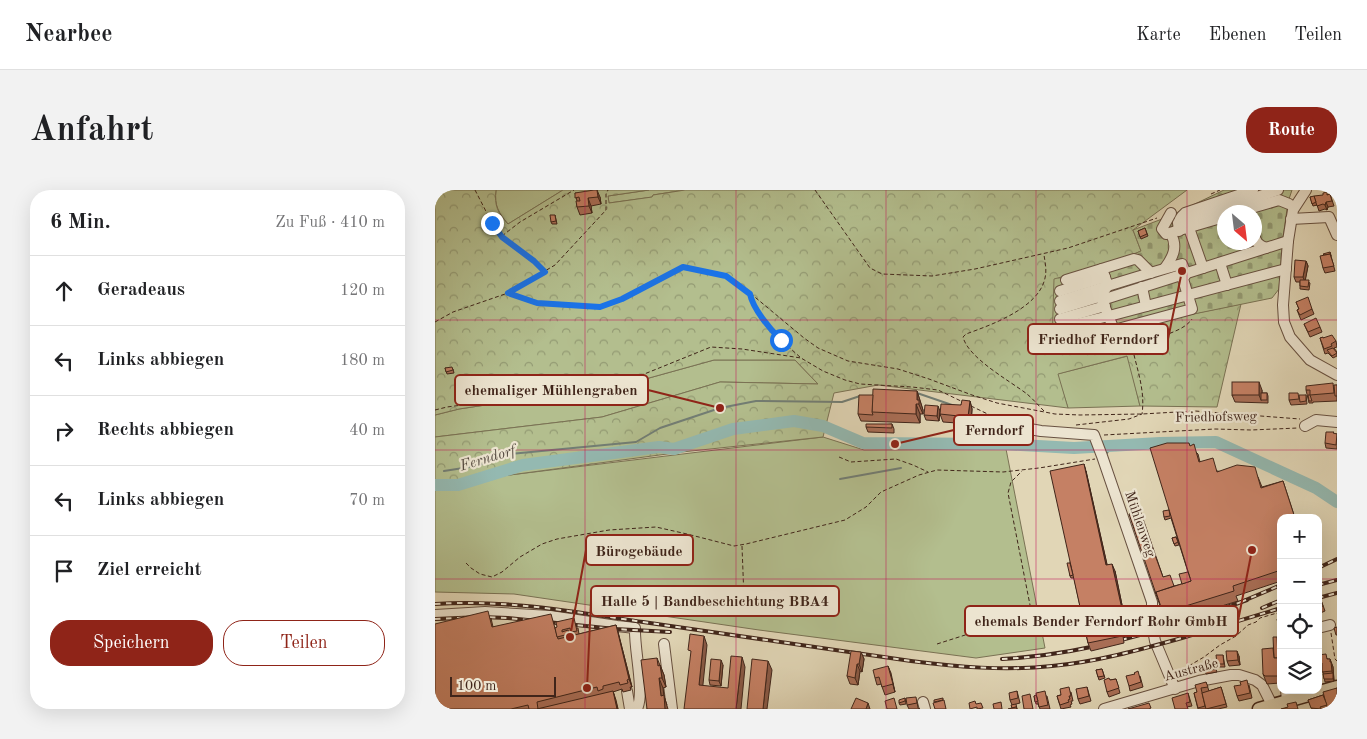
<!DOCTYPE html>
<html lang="de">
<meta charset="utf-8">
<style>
body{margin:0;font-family:"Old Standard TT",serif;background:#f2f2f2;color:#202124}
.controls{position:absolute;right:15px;bottom:15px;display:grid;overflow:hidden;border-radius:10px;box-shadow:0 5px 20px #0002}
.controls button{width:45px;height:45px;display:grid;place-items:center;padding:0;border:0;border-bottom:1px solid #e0e0e0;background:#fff;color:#202124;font:25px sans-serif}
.compass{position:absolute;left:782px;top:15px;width:45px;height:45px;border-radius:50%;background:#fff;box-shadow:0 5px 20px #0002;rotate:152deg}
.scale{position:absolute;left:15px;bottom:12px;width:106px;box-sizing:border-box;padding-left:5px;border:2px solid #40251a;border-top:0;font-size:14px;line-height:18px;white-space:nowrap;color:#40251a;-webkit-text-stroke:4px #ece4d0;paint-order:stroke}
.stop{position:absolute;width:15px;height:15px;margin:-11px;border:4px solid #1a73e8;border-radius:50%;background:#fff}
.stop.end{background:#1a73e8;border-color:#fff;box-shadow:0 1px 5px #0008}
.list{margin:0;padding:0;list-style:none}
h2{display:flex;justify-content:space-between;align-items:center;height:65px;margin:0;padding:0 20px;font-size:21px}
h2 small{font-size:16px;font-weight:400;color:#757577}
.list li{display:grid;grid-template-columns:32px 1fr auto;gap:15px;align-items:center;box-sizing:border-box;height:70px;padding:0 20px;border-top:1px solid #e0e0e0}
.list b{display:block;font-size:19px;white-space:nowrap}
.list em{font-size:16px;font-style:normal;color:#757577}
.actions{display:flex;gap:10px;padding:15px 20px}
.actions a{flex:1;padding:11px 0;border:1px solid #8f2418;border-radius:20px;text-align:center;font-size:18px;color:#8f2418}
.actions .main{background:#8f2418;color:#fff}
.icon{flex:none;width:28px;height:28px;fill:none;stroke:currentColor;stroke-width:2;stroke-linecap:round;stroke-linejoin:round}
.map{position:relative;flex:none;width:902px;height:519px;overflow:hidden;border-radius:20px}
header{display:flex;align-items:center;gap:30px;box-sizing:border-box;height:70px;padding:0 25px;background:#fff;border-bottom:1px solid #e0e0e0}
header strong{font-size:24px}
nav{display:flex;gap:28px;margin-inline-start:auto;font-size:18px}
.intro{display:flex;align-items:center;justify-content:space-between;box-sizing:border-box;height:120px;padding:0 30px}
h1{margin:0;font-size:35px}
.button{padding:12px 22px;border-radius:20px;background:#8f2418;color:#fff;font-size:18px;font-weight:700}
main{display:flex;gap:30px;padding:0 30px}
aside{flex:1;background:#fff;border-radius:20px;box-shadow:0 5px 20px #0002}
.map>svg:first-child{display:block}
</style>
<header>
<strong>Nearbee</strong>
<nav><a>Karte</a><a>Ebenen</a><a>Teilen</a></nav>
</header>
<div class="intro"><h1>Anfahrt</h1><a class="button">Route</a></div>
<main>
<aside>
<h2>6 Min.<small>Zu Fuß · 410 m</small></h2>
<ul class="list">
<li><svg class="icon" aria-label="ahead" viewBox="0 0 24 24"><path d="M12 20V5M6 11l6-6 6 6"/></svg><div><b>Geradeaus</b></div><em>120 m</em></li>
<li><svg class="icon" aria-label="left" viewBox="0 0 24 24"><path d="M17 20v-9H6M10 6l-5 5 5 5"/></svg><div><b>Links abbiegen</b></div><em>180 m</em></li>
<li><svg class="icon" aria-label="right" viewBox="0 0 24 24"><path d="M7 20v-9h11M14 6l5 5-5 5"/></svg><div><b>Rechts abbiegen</b></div><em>40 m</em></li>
<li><svg class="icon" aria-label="left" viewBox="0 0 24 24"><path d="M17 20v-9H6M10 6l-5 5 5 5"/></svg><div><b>Links abbiegen</b></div><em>70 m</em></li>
<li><svg class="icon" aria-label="arrive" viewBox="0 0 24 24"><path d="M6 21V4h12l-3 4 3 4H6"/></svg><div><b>Ziel erreicht</b></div></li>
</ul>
<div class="actions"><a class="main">Speichern</a><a>Teilen</a></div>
</aside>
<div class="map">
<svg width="902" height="519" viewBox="0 0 902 519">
<defs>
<pattern id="forest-crowns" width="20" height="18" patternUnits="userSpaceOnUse" patternTransform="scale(1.25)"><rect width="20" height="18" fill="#b3be8e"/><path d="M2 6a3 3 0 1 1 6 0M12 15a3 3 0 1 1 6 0" fill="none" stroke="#939a73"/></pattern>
<pattern id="cemetery-stones" width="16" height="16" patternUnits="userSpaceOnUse" patternTransform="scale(1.25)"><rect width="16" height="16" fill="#b3be8e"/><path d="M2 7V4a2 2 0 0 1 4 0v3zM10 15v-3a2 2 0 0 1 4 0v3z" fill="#939a73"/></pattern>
</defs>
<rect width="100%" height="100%" fill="#e1d6b6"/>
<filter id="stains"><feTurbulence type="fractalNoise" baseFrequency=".004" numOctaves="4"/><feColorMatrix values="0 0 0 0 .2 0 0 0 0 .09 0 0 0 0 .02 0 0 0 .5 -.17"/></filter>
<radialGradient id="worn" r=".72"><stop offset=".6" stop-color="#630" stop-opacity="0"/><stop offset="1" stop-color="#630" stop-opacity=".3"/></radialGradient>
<g fill="#b3be8e" stroke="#7a7254">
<path d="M61 0H128L73 34C64 23 59 16 61 0Z"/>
<path d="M214 0H250L218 5V7L174 13 173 6Z"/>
<path d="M693 166 705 216 633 218 622 184Z"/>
<path d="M279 170H360L383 194 285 192 167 227 0 247V225L24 219 196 193Z"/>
<path d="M388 247 429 260 571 259 610 458 541 468 324 440 79 404 0 402V299L28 298 58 287Z"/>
</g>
<path fill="url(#forest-crowns)" stroke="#7a7254" d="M0 0H61C59 16 63 23 73 34L128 0H214L173 6 174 13 217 7 218 5 250 0H752L698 40 706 61 678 73 617 153 806 114 782 217 705 216 692 166 623 184 633 218 443 195 399 203 388 247 247 262 0 295V247L167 227 285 192 383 194 360 170H279L196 193 24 219 0 225Z"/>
<path fill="url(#cemetery-stones)" stroke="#7a7254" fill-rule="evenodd" d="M789 0H857L853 12 848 48 844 99 837 108 617 153 619 89 678 73 706 61 698 40 735 26ZM789 22H819V52H789Z"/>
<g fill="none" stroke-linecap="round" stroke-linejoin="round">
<g stroke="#727e75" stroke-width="2">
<path d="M482 203 520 216"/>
<path d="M672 263 677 255"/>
<path d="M9 281 41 276 75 264 201 252 225 238 285 218 321 211 407 212 425 206"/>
<path d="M405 289 466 278"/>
</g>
<path stroke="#94b9b1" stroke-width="12" d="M0 295H23L88 275 224 257 239 259 298 239 359 231 388 236 428 253 565 254 639 258 725 253 781 252 881 298 902 312"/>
<g stroke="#685141" stroke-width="12">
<g id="minor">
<path d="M871 0 858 20 853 51 848 115 849 132 855 147 875 170 902 185"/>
<path d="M803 22 844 10 854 14"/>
<path d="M736 23 727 39 731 44 789 27"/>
<path d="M856 29 894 27 902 45"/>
<path d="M743 33 843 0"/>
<path d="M754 38 768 78"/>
<path d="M744 41C742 33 744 28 750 23L818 0"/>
<path d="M819 45C821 52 823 55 831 58"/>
<path d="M785 73 792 95"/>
<path d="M730 78C738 67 743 57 736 44"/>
<path d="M631 90 699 69 703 70 716 83"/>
<path d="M707 97 711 116"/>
<path d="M625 101 670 87"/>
<path d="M667 110 853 51"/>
<path d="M625 111C666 98 706 85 747 74L751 84 748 89 757 119 679 140 667 110C666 104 669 100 673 96L667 79"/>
<path d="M625 119 667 106"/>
<path d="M625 129 670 116"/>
<path d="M624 138 674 126 851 79"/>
<path d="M870 236 881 230 902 232"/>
<path d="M589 238 606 241 659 245 667 266 717 412V434L720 451 740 499"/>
<path d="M0 425 50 422 115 426 182 436 200 438C199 460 210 501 202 519"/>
<path d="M883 438 895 435"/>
<path d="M229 454 237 519"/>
<path d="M851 500 852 511"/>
<path d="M192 501 195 519"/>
<path d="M488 512 490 519"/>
<path d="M669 519 764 491 796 485H804L820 490 827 495 837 515"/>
</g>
</g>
<g stroke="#40251a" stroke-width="15">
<path id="major" d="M824 519 902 497"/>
</g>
<g stroke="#40251a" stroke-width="1" stroke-dasharray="4 2.5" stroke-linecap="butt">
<path d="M40 0 57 33 67 47 99 71 109 81"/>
<path d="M380 0 435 78 447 84 497 86 540 79 633 58 722 28"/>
<path d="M776 4 785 0"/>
<path d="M67 46 85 32 139 0"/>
<path d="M73 103 102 113 165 117 187 109 248 77 291 86 315 103 369 148 383 158 413 171 463 179 494 189 537 205 562 213 620 224 645 225 707 224 760 221 865 229"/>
<path d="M315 104 316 110 336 141 366 168 388 181 410 190 425 194 477 197 503 200 528 212"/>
<path d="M0 132 18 122 73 103 120 75 171 20V4L173 0"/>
<path d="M536 216 561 228 581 235"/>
<path d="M0 220 12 217 82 208 197 189 276 157 307 159 366 168"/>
<path d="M609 221C603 215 598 209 592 204 575 191 533 168 528 147L531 144C556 135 604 118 610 88 612 80 610 72 609 65"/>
<path d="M641 235 694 229 707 224C710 204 704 185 699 165 708 159 717 153 726 147 737 142 750 139 757 129"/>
<path d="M669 245 780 239 816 240 863 238"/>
<path d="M404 267 416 272 461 269 478 275 493 282"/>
<path d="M307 356 309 408"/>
<path d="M31 373 36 378 45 384 57 387 67 382 85 367 107 354 122 349 174 340 221 337 252 344 299 356 311 354 410 330 431 317 446 302 484 285 502 280 568 282 604 278 660 269"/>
<path d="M896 443 900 469 902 471"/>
<path d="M502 454 593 425 596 420 573 303 576 292 587 281"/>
<path d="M742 481 752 477 769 467 785 455 801 446 813 435 821 432 825 428 842 423 844 428H846"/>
</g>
<use href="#minor" stroke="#ece4d0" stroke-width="10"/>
<use href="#major" stroke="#e1d6b6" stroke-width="12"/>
<g stroke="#40251a" stroke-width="4">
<g id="rail">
<path d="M883 378 902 369"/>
<path d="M883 395 902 390"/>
<path d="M883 408 902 403"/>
<path d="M806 412 846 395"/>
<path d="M0 414C69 409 140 422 208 432 297 445 387 458 476 471 523 477 569 481 617 476 661 472 704 460 747 448 780 438 813 428 846 418"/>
<path d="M827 418 846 410"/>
<path d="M0 429 46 427 73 428 180 439 235 442"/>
<path d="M567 469C652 465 733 438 812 410"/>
</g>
</g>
<use href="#rail" stroke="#ece4d0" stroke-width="2" stroke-dasharray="5.5" stroke-linecap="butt"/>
</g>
<g fill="#a96e56" stroke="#40251a">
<path d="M140 3 165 7 166 14 156 16 157 23 145 25 142 17V11Z"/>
<path d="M895 4 899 16 893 17 892 20 890 19 884 21 882 15 878 16 875 7 880 8Z"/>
<path d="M120 25 122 34H117L116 32Z"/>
<path d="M710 38 713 46 706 49 703 41Z"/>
<path d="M895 62 900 81 890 83 888 78Z"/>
<path d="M871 71 873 76 870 90 875 93 874 100 865 99V92H861L859 87Z"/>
<path d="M861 112 877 119 879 124 866 130 862 120 864 119Z"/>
<path d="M869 134 885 137 887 142 875 147Z"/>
<path d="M885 148H888L901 151 902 157 899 158 902 162V166L898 168 893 163 890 164Z"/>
<path d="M10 178 18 179 19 183 12 184Z"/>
<path d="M902 195V211L878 212V213H874L871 200Z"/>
<path d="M827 200V203H832L833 206V213L800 212 797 205Z"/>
<path d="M482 201 488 220V224H485V233L426 231 423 224 438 205Z"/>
<path d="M871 205 872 214 856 215 854 210Z"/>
<path d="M535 211 537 219 536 234 508 232 505 224Z"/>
<path d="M505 221 504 231 491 230 489 225Z"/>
<path d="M457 234 459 239V243L433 242 431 237Z"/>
<path d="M541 241H548V244L542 243Z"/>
<path d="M899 244H902V259L891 258 890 253Z"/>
<path d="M755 256 763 264 765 272 782 281 823 287 827 297 848 291 860 328H846V391L801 406 803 411 731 433 721 404 700 322 705 320 728 387 739 396 747 394 753 382 736 328 730 330 729 327 734 320Z"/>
<path d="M651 281 672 375 680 381 693 444 688 446 689 453 656 461 653 453 639 388H636L635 386V373Z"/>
<path d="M741 347 744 355 740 356 737 348Z"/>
<path d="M886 410 890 421 883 424V411Z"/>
<path d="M56 428 58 437 143 438 144 444 181 435 183 442 197 497H195L196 500 188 502 187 499 178 502 183 519H0Z"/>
<path d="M842 447 843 452 845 472 846 475V492L845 493 832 494 828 484 839 460Z"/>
<path d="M426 462 429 469 427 482 425 481 423 495 415 494 412 486Z"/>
<path d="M884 462 885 465 893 469H895L896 472 898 477 899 491 890 492 887 478H885L884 473Z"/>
<path d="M788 465 790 477H783L782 474Z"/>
<path d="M804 466 805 475 794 476 792 471Z"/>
<path d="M222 468 229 485 231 497 228 498 229 506 232 515 212 519Z"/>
<path d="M779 474 782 482 771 484 769 476Z"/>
<path d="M288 475 286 496 275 495 274 490Z"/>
<path d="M453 476 460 502 450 505 446 494 442 495 440 488Z"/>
<path d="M667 479 670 488 664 490 661 480Z"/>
<path d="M705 486 708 497 695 501 694 496Z"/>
<path d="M681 489 685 503 674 507 672 502 675 490Z"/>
<path d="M771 492 774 501 786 497 792 517 783 519H763L759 503 762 502Z"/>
<path d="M814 495 817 508 804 511 802 506Z"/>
<path d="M652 497 656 511 645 514 643 509Z"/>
<path d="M902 498V519H877L873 510 888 505Z"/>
<path d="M582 501 585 513 581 514 577 518V515L575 510Z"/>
<path d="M636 502 638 511H636L637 514 635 515 636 517 626 519 622 506Z"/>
<path d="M753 503 757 516 740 519Z"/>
<path d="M599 506H612L615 519H605L603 514H601Z"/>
<path d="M470 508 471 514 465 515 464 513Z"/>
<path d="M482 512 483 518 485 519H474L472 515Z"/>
</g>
<g fill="#8a5a46" stroke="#40251a">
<path d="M162 0 165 7 166 14 163 7Z"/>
<path d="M153 8 156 16 157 23 154 16Z"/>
<path d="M891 12 893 17 892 20 890 15Z"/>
<path d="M871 71 873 76 870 92 868 87Z"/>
<path d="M824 192 827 200V210H826L824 205Z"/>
<path d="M482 201 488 220V224L482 210Z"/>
<path d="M535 211 537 219 536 234 533 227Z"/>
<path d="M481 214 485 224V233L481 224Z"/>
<path d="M503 216 505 221 504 231 502 226Z"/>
<path d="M649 274 651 281 674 383 671 375Z"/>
<path d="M677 374 680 381 693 444 691 437Z"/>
<path d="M181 435 183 442 197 497 194 489Z"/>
<path d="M269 446 272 455 267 504 264 495Z"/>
<path d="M842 447 843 452 845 472 846 475 845 493 843 486Z"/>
<path d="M802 461 804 466 805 475 803 470Z"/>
<path d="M426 462 429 469 427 482 424 474Z"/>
<path d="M307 467 310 477 306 519H301Z"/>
<path d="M895 469 898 477 899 491 895 472Z"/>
<path d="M286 470 288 475 286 496 284 491Z"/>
<path d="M333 471 337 480 332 519H328Z"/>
<path d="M422 474 425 481 423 495 420 488Z"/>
<path d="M225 475 229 485 231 497 227 488Z"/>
<path d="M453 476 456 483 460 502 458 494Z"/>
<path d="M224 488 228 498 229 506 233 519H230L226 506Z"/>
<path d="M178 501 181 510 183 519H182Z"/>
<path d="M433 513 435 519H431Z"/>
</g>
<g fill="#c58064" stroke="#40251a">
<path d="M159 0H162L163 7 153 8 154 16 142 17 141 11H145L144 7 140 8V3Z"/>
<path d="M892 2V5L895 4 897 11 891 12 890 15 888 14 882 16 879 6 888 5V3Z"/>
<path d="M879 6 881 12 877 14 875 7Z"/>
<path d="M115 25H120L121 31 116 32Z"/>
<path d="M710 38 712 44 705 47 703 41Z"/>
<path d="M895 62 896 66 895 64 889 65 888 64Z"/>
<path d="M895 64 899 76 888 78 885 66Z"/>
<path d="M860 70 871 71 868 87H859Z"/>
<path d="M865 90H874L873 97 865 96Z"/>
<path d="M873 107 877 119 865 125 862 120 864 119 861 112Z"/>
<path d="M881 128 885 137 873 142 869 134Z"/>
<path d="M897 145 901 151 896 154 897 156 889 159 885 148 888 147V148Z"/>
<path d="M898 158 902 163 897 166 892 160Z"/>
<path d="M17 177 18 180 11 182 10 178Z"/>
<rect x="797" y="192" width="27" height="13"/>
<path d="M898 193 899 203 875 205V200H871V196Z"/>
<path d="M899 195H902V206H900Z"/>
<path d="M438 199 482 201V210H484V214H481V224L437 222Z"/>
<rect x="826" y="203" width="6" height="7"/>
<path d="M854 203H863L864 209 854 210Z"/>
<path d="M424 205H438L437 222 438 225 423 224Z"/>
<path d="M864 205H871V211L865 212Z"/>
<path d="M873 205H875L877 211H874Z"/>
<path d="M527 210 535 211 533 227 505 224 506 214 526 215Z"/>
<path d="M490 215 503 216 502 226 489 225Z"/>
<path d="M431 234H457V238L431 237Z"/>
<path d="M891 242H899L898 243 902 244 901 255 890 253Z"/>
<path d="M732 253H754L755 256 759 254 764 272 778 268 782 282 802 275 820 277 826 298 848 291 860 328H846V380L798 396 799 401 728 423 721 402 756 391 715 258Z"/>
<path d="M649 274 671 375 677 374 691 437 685 438 687 446 653 453 615 281Z"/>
<path d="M705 320 709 334 708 332 698 336 694 324Z"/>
<path d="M734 320 735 326 729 327 728 321Z"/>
<path d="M708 332 728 387 735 385 739 396 721 402V404L698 336Z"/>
<path d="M741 347 743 352 739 354 737 348Z"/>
<path d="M632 373H635L638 385 635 386Z"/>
<path d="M753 382 756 391 747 394 744 384Z"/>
<path d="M886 410 888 416 883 418V411Z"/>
<path d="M53 421 57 437 116 424 123 449 181 435 194 489 192 490 193 493 185 495 184 492 168 496V499L163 501 162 497 102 512 103 519H94L93 515 76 519H0V434Z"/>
<path d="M139 428 142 441 136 442 135 438 127 440V442L133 440 134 444 122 447 120 438 122 437 121 432Z"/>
<path d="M846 428V434H843L842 429Z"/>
<path d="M902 437V445H901L899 438Z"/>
<path d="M255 444 269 446 264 495 293 498 296 466 307 467 301 519H249L256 461 253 460Z"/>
<path d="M838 447H842L843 468H839Z"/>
<path d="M838 458 839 468H843L844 483 843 486H830L828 484 827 459Z"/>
<path d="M416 461 426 462 424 474H422L420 488 412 486Z"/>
<path d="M791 461H802L803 470 792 471Z"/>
<path d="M891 464 892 469H895V472H896L897 481 887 482V473H884L883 465Z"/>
<path d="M781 465H788L789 474H782Z"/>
<path d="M222 468 223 476 225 475 227 488H224L226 506 229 505 230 519H212L206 470Z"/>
<path d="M276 469 286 470 284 491 274 490Z"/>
<path d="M317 469 333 471 328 519H312Z"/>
<path d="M779 474 781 479 770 481 769 476Z"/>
<path d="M453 476 458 494 447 497 444 487 440 488 438 480Z"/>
<path d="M667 479 669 486 663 487 661 480Z"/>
<path d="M703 481 706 492 694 496 691 486 700 484 699 483Z"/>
<path d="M898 483V489H889L888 484Z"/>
<path d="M674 488 675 490 681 489 684 498 672 502 669 490Z"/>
<path d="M812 490 815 503 802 506 799 496 806 495 805 492Z"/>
<path d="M771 492 773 497 766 498 770 516 763 518 759 503 762 502 760 495Z"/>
<path d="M634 497 636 506H634L635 509 633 510 634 512 625 515 622 506 626 505 625 499Z"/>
<path d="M652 497 654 506 643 509 641 499Z"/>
<path d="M786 497 791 514 771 519 767 503Z"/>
<path d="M902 498V514L892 517 888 502Z"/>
<path d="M178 501 182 519H102Z"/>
<path d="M582 501 583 508 575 510 574 503Z"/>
<path d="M610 501 613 515 604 517 601 503Z"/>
<path d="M753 503 755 512 751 513 753 519H740L737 508Z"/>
<path d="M595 504 598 519H589L587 506Z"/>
<path d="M601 505 603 511 600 512 599 506Z"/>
<path d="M888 505 892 515 885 517 886 519 876 518 873 510Z"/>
<path d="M481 507 482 513 472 515 471 508Z"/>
<path d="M421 508 433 513 431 519H416Z"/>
<path d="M459 508 462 519H452L450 511Z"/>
<path d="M470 508V511L464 513V510Z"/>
<path d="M508 508V510L499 512V510Z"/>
<path d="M509 510 511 519H500L498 513Z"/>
<path d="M540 511 541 514 546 513 548 518 542 519V517L535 519 534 513Z"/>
<path d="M566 512 567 519H559L558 514Z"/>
<path d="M861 512 863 519H846L853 517 852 514Z"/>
<path d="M714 513 716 518H715V519H693Z"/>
<path d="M581 514 582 519 581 517 577 518 576 515Z"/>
<path d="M581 517 582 519H573Z"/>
</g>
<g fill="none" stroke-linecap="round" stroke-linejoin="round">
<path stroke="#1a73e8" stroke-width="6" d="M57 33 67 47 99 71 110 82 73 103 102 113 165 117 187 109 248 77 291 86 315 104C318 119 335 139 346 150"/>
</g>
<path fill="none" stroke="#c2185b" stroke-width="1" stroke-opacity="0.55" d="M150 0V519M301 0V519M451 0V519M601 0V519M752 0V519M0 130H902M0 260H902M0 389H846M883 389H902"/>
<g text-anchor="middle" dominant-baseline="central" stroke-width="4.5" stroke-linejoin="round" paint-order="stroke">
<g font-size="14" fill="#40251a" stroke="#ece4d0">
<text transform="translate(781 227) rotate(-1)">Friedhofsweg</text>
<text transform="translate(705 334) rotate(71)">Mühlenweg</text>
<text transform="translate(756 480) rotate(-15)">Austraße</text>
</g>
<g font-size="15" font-style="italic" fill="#554a40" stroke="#ece4d0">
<text transform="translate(53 269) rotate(-17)">Ferndorf</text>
</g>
</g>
<path fill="none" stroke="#8f2418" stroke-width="2" d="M747 81L733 149M285 218L213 200M460 254L519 240M135 447L151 360M152 498L156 411M817 360L803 431"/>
<g fill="#8f2418" stroke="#ece4d0" stroke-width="2">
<circle cx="747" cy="81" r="5"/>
<circle cx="285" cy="218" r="5"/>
<circle cx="460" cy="254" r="5"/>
<circle cx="135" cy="447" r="5"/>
<circle cx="152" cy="498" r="5"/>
<circle cx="817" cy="360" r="5"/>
</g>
<g fill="#ece4d0" stroke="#8f2418" stroke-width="2">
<rect x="593" y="134" width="140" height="30" rx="5"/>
<rect x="20" y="185" width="193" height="30" rx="5"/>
<rect x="519" y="225" width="79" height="30" rx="5"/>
<rect x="151" y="345" width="107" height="30" rx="5"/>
<rect x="156" y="396" width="248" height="30" rx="5"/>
<rect x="530" y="416" width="273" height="30" rx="5"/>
</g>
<g font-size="15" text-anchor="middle" font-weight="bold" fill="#40251a">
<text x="663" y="154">Friedhof Ferndorf</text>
<text x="116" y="205">ehemaliger Mühlengraben</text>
<text x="559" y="245">Ferndorf</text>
<text x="204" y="366">Bürogebäude</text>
<text x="280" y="416">Halle 5 | Bandbeschichtung BBA4</text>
<text x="666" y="436">ehemals Bender Ferndorf Rohr GmbH</text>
</g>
<rect width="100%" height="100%" filter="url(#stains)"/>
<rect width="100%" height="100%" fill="url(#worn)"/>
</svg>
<div class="controls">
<button>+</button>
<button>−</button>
<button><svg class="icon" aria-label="locate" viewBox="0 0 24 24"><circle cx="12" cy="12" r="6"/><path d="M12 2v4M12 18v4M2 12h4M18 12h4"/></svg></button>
<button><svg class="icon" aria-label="layers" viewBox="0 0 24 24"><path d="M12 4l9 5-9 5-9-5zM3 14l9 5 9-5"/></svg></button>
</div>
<svg class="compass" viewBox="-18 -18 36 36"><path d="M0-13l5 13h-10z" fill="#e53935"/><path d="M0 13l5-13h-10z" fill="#757577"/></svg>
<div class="scale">100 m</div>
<div class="stop" style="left:346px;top:150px"></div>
<div class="stop end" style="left:57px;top:33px"></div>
</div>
</main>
